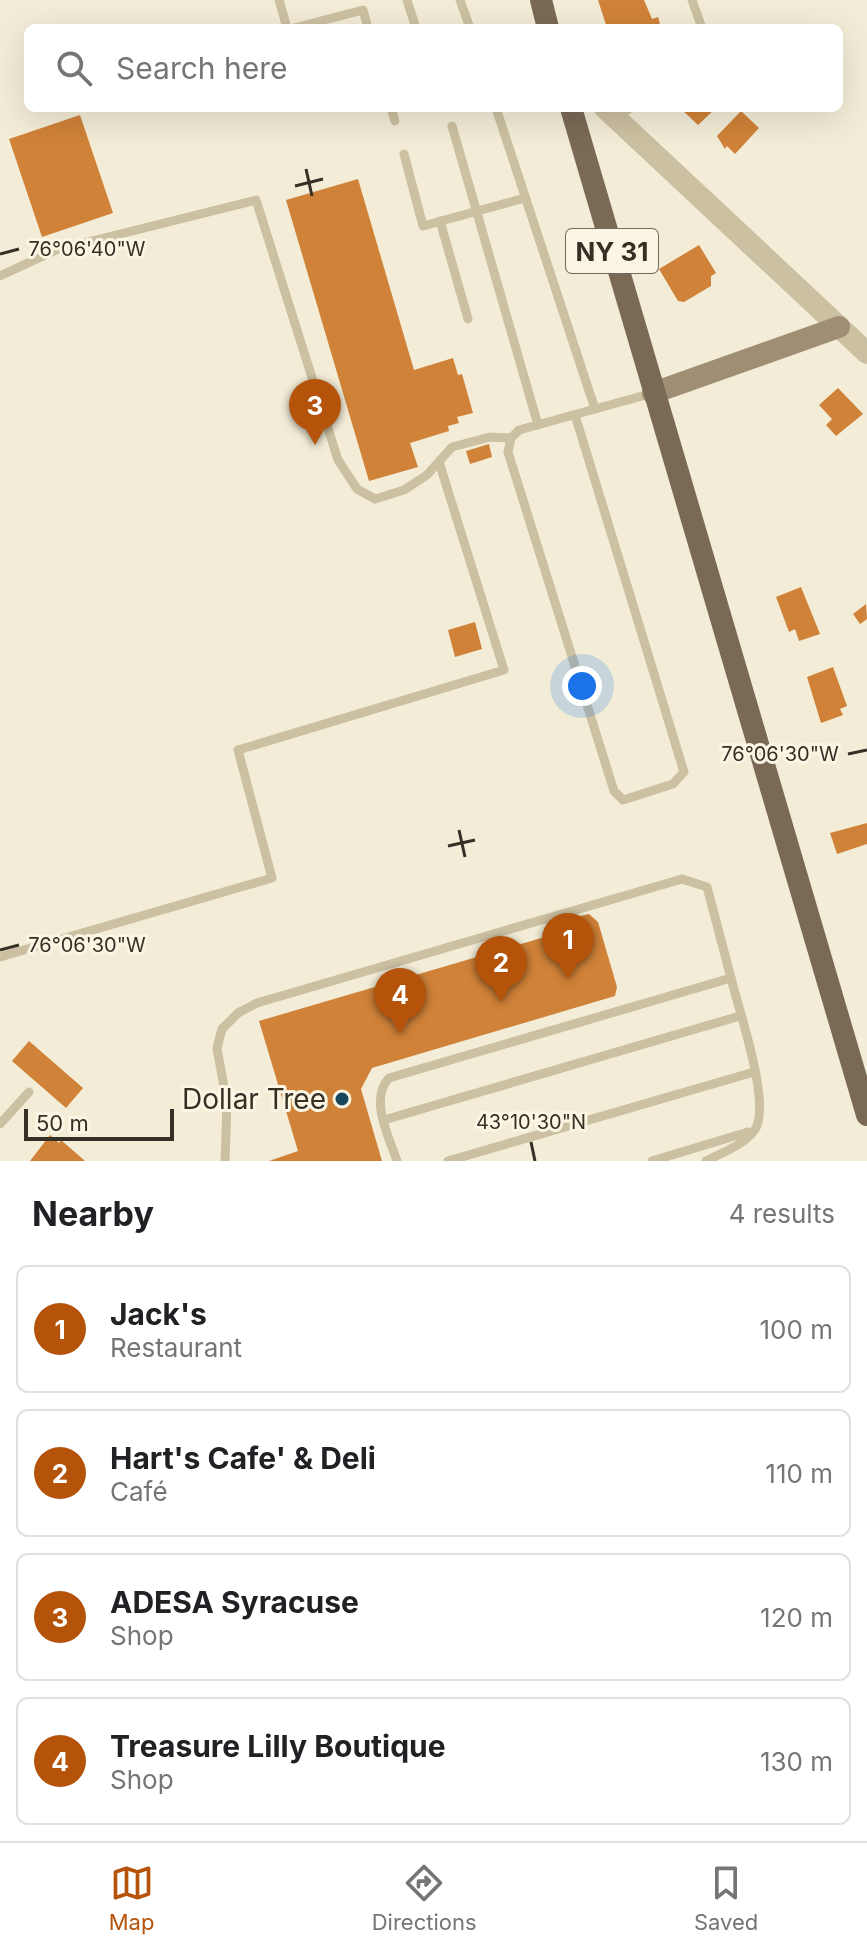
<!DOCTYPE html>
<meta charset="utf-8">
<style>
body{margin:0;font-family:Inter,sans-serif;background:#f6f6f6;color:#202124}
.scale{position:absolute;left:24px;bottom:20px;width:150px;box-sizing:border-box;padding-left:8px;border:4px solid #362f25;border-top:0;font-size:22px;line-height:28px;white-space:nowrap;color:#362f25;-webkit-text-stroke:6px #fbf6e4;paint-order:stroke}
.you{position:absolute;left:582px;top:686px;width:28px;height:28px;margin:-20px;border:6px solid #fff;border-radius:50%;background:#1a73e8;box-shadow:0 0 0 12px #1a73e833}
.badge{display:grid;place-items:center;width:52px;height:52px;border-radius:50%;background:#b45309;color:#fff;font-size:26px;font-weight:700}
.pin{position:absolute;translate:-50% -66px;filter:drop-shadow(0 2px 4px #0008)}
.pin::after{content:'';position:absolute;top:42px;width:28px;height:24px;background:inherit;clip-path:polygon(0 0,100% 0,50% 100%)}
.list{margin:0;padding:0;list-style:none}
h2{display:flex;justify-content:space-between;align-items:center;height:104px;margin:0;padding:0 32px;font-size:34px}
h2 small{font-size:26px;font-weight:400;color:#757577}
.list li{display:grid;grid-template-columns:52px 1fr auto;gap:24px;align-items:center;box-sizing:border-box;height:128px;margin:0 16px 16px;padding:0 16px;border:2px solid #e0e0e0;border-radius:12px}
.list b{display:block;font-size:30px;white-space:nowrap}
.list p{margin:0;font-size:26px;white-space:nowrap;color:#757577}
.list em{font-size:26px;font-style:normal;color:#757577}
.icon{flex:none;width:44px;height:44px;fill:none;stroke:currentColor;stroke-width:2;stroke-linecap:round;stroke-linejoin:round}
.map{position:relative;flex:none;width:867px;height:1161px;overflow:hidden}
.search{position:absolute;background:#fff;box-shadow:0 8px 32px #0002;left:24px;right:24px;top:24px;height:88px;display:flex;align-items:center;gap:20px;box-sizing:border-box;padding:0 28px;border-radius:12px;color:#757577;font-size:30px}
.sheet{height:680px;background:#fff}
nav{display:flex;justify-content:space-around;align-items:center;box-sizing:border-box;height:112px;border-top:2px solid #e0e0e0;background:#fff;font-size:22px;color:#757577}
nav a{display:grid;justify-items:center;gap:4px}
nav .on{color:#b45309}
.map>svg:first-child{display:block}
</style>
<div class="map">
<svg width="867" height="1161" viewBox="0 0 867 1161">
<rect width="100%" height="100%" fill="#f3edd7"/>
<g fill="#d08238">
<path d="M598 0H644L652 19 658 17 661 28H607Z"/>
<path d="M680 108H716L698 125Z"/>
<path d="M741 111 759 128 735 154 727 146 725 149 717 136Z"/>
<path d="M80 115 113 213 42 237 9 139Z"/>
<path d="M358 179 414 370 453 358 458 375 462 374 473 413 457 417 459 423 448 426 449 431 410 443 418 467 369 481 286 200Z"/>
<path d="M699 245 716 273 711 276V286L684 302 678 301 659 269Z"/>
<path d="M838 388 863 414 836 436 826 425 832 419 819 405Z"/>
<path d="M489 444 492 457 470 464 466 451Z"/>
<path d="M801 587 820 634 799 641 795 629 789 632 776 597Z"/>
<path d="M866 604 867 619 860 624 853 614Z"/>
<path d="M475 622 482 649 455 657 448 630Z"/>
<path d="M833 667 847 706 840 709 843 715 821 723 807 677Z"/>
<path d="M867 823V844L837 854 830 833Z"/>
<path d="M589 914 598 922 617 987 615 996 372 1068 361 1089 382 1161H269L298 1151 259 1021 579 927 576 917Z"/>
<path d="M29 1041 83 1088 66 1108 12 1061Z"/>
<path d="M50 1135 59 1143 61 1140 85 1161H30Z"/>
</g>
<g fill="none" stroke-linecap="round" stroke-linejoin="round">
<g stroke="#ccc0a2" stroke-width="9">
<path d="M279 0 287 28"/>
<path d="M407 0 416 28"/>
<path d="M460 0 470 28"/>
<path d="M692 0 702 28"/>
<path d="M294 28 363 10 368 28"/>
<path d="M391 108 395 121"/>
<path d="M496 108 595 409"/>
<path d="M616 118 630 108"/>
<path d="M452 126 538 425"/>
<path d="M404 154 423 226 525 198"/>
<path d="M440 221 468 319"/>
<path d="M0 276 56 250 256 200 338 460 357 489 375 499 404 490 427 475 452 447 490 437 511 438"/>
<path d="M575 415 684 772 673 784 623 800 614 791 508 452 511 438 519 430 653 393"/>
<path d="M0 957 272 878 238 750 504 670 439 462"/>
<path d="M384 1120 740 1016"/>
<path d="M0 1124 29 1092"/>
<path d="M225 1161 227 1104 217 1048 222 1029 238 1013 257 1003 682 879 707 887 731 978"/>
<path d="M397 1161C389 1137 369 1099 389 1078L731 978C738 1008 773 1107 754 1131 744 1145 721 1153 706 1161"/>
<path d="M448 1161 754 1072"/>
<path d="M652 1161 748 1132"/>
</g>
<path stroke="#ccc0a2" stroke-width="22" d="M605 108 867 353"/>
<path stroke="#a08e74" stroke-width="22" d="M653 393 839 327"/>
<g stroke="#7a6a55" stroke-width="22">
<path d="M541 0 548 28"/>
<path d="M571 108 867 1115"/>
</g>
</g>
<path fill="none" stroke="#362f25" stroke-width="3" d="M306 169 312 196M295 186 323 179M0 254 19 249M848 754 867 750M459 830 465 857M448 846 475 840M0 950 19 945M531 1142 535 1161"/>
<circle fill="#18465b" stroke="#fbf6e4" stroke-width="3" cx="342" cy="1099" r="8"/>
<g text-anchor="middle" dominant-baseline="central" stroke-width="6" stroke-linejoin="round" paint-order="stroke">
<rect fill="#fbf6e4" stroke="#716b5e" stroke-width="2" x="566" y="229" width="92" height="44" rx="6"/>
<g font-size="26" font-weight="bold" fill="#362f25">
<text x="612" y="251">NY 31</text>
</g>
<g font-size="28" fill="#362f25" stroke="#fbf6e4" text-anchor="end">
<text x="326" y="1099">Dollar Tree</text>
</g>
</g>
<g font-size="20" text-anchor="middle" fill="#362f25" stroke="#fbf6e4" stroke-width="6" stroke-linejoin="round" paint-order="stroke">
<text x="87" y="256">76°06'40"W</text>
<text x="780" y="761">76°06'30"W</text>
<text x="87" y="952">76°06'30"W</text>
<text x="531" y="1129">43°10'30"N</text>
</g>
</svg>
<div class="scale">50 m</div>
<div class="you"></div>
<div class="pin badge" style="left:568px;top:979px">1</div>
<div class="pin badge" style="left:501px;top:1002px">2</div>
<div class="pin badge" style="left:315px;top:445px">3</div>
<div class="pin badge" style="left:400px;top:1034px">4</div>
<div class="search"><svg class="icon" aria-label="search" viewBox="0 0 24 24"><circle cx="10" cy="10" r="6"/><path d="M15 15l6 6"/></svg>Search here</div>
</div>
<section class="sheet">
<h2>Nearby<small>4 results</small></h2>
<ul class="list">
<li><span class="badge">1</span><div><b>Jack's</b><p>Restaurant</p></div><em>100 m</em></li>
<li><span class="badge">2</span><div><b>Hart's Cafe' &amp; Deli</b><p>Café</p></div><em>110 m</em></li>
<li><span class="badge">3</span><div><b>ADESA Syracuse</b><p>Shop</p></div><em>120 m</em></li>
<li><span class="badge">4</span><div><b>Treasure Lilly Boutique</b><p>Shop</p></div><em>130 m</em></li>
</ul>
</section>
<nav>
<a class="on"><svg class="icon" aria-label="map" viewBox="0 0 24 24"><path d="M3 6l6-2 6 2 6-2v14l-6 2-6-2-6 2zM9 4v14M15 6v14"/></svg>Map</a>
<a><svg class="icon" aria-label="directions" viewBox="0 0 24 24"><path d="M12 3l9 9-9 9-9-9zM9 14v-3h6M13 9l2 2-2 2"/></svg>Directions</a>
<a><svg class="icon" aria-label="saved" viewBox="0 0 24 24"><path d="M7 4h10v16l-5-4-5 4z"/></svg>Saved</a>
</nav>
